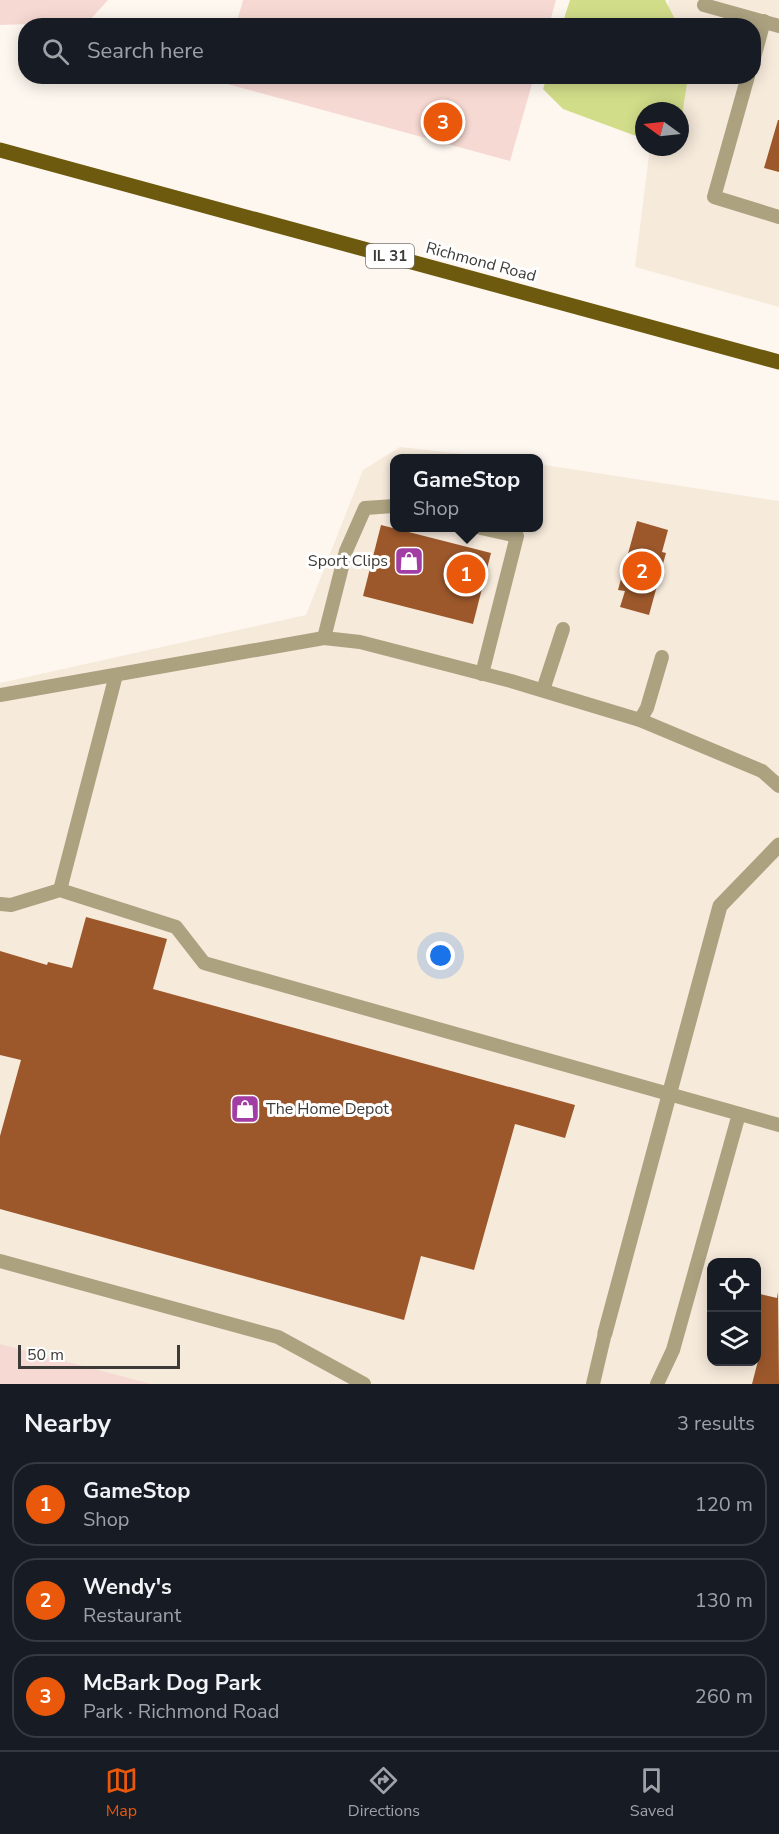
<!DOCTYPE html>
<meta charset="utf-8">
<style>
body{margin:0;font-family:"Nunito Sans",sans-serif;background:#242831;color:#f1f3f6}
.controls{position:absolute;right:18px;bottom:18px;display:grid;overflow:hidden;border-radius:12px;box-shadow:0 3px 15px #0003}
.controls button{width:54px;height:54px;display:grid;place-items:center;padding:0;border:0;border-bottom:2px solid #363941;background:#171b24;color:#f1f3f6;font:30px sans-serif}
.compass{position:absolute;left:635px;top:102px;width:54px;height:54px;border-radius:50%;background:#171b24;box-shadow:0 3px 15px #0003;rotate:285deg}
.scale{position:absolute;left:18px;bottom:15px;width:162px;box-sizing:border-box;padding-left:6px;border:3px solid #3d3b38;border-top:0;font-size:16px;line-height:21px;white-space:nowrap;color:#3d3b38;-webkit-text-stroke:4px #fff;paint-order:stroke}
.you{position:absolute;left:441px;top:956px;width:21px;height:21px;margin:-15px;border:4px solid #fff;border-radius:50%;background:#1a73e8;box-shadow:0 0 0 9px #1a73e833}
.badge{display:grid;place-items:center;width:39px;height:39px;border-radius:50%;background:#ea580c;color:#fff;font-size:20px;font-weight:700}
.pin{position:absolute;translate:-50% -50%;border:3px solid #fff;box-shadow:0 2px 6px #0006}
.popup{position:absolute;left:390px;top:454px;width:153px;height:78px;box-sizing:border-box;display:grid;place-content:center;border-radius:12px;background:#171b24;filter:drop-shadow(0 2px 4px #0005);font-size:20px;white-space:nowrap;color:#9ea1a6}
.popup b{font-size:22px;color:#f1f3f6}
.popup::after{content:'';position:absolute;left:50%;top:100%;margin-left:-12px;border:12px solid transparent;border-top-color:#171b24}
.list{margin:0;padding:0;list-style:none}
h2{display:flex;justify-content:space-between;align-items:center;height:78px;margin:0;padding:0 24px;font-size:26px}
h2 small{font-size:20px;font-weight:400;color:#9ea1a6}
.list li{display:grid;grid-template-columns:39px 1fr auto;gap:18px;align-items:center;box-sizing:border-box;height:84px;margin:0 12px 12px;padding:0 12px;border:2px solid #363941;border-radius:24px}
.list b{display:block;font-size:22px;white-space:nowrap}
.list p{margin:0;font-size:20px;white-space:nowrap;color:#9ea1a6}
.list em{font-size:20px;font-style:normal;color:#9ea1a6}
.icon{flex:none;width:33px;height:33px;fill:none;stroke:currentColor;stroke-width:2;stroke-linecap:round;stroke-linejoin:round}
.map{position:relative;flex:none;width:779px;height:1384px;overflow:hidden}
.search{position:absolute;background:#171b24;box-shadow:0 3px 15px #0003;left:18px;right:18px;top:18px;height:66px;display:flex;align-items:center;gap:15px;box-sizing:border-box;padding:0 21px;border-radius:24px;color:#9ea1a6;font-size:22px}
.sheet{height:366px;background:#171b24}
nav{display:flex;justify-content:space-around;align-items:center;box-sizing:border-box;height:84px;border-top:2px solid #363941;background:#171b24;font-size:16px;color:#9ea1a6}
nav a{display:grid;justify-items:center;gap:3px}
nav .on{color:#ea580c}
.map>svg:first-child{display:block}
</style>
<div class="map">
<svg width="779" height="1384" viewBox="0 0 779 1384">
<rect width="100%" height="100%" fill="#fef7ef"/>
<g fill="#f6eadb" fill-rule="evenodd">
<path d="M669 0H779V307L635 267 650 147H680V111L659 77 754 76V26L666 25Z"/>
<path d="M400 447 499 458H394V528H538V464L779 501V1384H0V683L306 615 363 470ZM712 1262H756V1362H712Z"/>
</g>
<g fill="#f7d9d3">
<path d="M0 0H108L88 22 0 25Z"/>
<path d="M243 0H556L549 25H236Z"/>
<path d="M222 76H534V77L510 161 220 82Z"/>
<path d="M0 1344 151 1384H0Z"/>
</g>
<g fill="#d1dd89">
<path d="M570 0H665L678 25H562Z"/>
<path d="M547 77V76L688 77 682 115 680 118V111H644V139L563 109 543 89Z"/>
</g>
<g fill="#9c582b">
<path d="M778 120H779V172L764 168Z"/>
<path d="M637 521 668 530 662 552 666 553 649 615 620 607 625 591 618 590Z"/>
<path d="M381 525 491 553 473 624 363 596Z"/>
<path d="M86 917 167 939 153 989 575 1105 565 1138 515 1124 474 1270 421 1256 404 1320 0 1209V1136L21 1060 0 1055V951L47 965 48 962 72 968Z"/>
<path d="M778 1292 779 1384H752L760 1353 756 1352V1293L777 1298Z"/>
</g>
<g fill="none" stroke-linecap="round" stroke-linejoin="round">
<g stroke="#aca280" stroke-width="14">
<path d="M704 5 779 26"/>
<path d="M754 58 764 21"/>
<path d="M748 76 714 197 779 217"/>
<path d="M481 528 517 536 482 674"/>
<path d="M324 638 346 551 365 508 394 506"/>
<path d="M543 690 563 629"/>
<path d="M0 695 324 638 360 642 511 681 640 720 762 771 779 786"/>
<path d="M640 720 647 708 662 657"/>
<path d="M60 890 116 675"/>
<path d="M0 904 11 905 60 890 176 927 204 963 779 1125"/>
<path d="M0 1261 278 1337 364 1384"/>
<path d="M593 1384 605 1333"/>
<path d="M657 1384 673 1350 739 1114"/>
</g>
<path stroke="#aca280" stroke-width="15" d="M605 1333 720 906 779 845"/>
<path stroke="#6d5a0e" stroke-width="15" d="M0 150 779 362"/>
</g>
<defs>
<g id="shop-square" transform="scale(1.5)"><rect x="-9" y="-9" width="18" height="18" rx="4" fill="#a23ea3" stroke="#fff"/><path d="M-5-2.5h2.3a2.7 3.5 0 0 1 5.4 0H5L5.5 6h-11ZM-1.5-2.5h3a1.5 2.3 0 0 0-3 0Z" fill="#fff"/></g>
</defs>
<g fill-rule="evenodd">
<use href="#shop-square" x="409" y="561"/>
<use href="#shop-square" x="245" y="1109"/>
</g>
<g text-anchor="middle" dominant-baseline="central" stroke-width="6" stroke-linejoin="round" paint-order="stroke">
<rect fill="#fff" stroke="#777674" stroke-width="1.5" x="366" y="244" width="48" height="24" rx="4.5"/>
<g font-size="15" font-weight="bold" fill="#3d3b38">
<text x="390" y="256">IL 31</text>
</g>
<g font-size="16" fill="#3d3b38" stroke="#fff">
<text transform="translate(481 262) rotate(15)">Richmond Road</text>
</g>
<g font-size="16" fill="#3d3b38" stroke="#fff" text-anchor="end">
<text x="388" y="561">Sport Clips</text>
<text x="266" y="1109" text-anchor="start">The Home Depot</text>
</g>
</g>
</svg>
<div class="controls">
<button><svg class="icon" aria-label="locate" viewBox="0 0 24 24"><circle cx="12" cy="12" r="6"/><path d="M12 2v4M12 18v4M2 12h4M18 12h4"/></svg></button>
<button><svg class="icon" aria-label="layers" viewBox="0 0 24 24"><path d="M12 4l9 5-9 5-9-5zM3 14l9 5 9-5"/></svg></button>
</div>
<svg class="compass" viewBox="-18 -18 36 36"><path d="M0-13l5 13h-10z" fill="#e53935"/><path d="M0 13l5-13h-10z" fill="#9ea1a6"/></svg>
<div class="scale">50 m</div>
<div class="you"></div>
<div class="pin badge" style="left:466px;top:574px">1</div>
<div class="popup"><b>GameStop</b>Shop</div>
<div class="pin badge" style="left:642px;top:571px">2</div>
<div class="pin badge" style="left:443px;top:122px">3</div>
<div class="search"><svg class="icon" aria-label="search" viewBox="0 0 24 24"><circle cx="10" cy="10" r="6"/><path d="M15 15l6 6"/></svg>Search here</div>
</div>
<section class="sheet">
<h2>Nearby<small>3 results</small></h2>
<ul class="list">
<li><span class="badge">1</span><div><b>GameStop</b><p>Shop</p></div><em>120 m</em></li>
<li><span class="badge">2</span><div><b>Wendy's</b><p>Restaurant</p></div><em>130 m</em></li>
<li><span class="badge">3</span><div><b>McBark Dog Park</b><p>Park · Richmond Road</p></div><em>260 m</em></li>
</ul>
</section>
<nav>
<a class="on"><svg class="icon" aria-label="map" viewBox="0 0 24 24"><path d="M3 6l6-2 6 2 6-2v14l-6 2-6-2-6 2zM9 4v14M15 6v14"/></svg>Map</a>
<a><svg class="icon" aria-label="directions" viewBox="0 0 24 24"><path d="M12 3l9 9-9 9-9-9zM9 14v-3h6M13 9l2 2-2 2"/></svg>Directions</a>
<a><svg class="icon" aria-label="saved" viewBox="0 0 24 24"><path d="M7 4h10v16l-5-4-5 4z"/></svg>Saved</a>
</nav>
